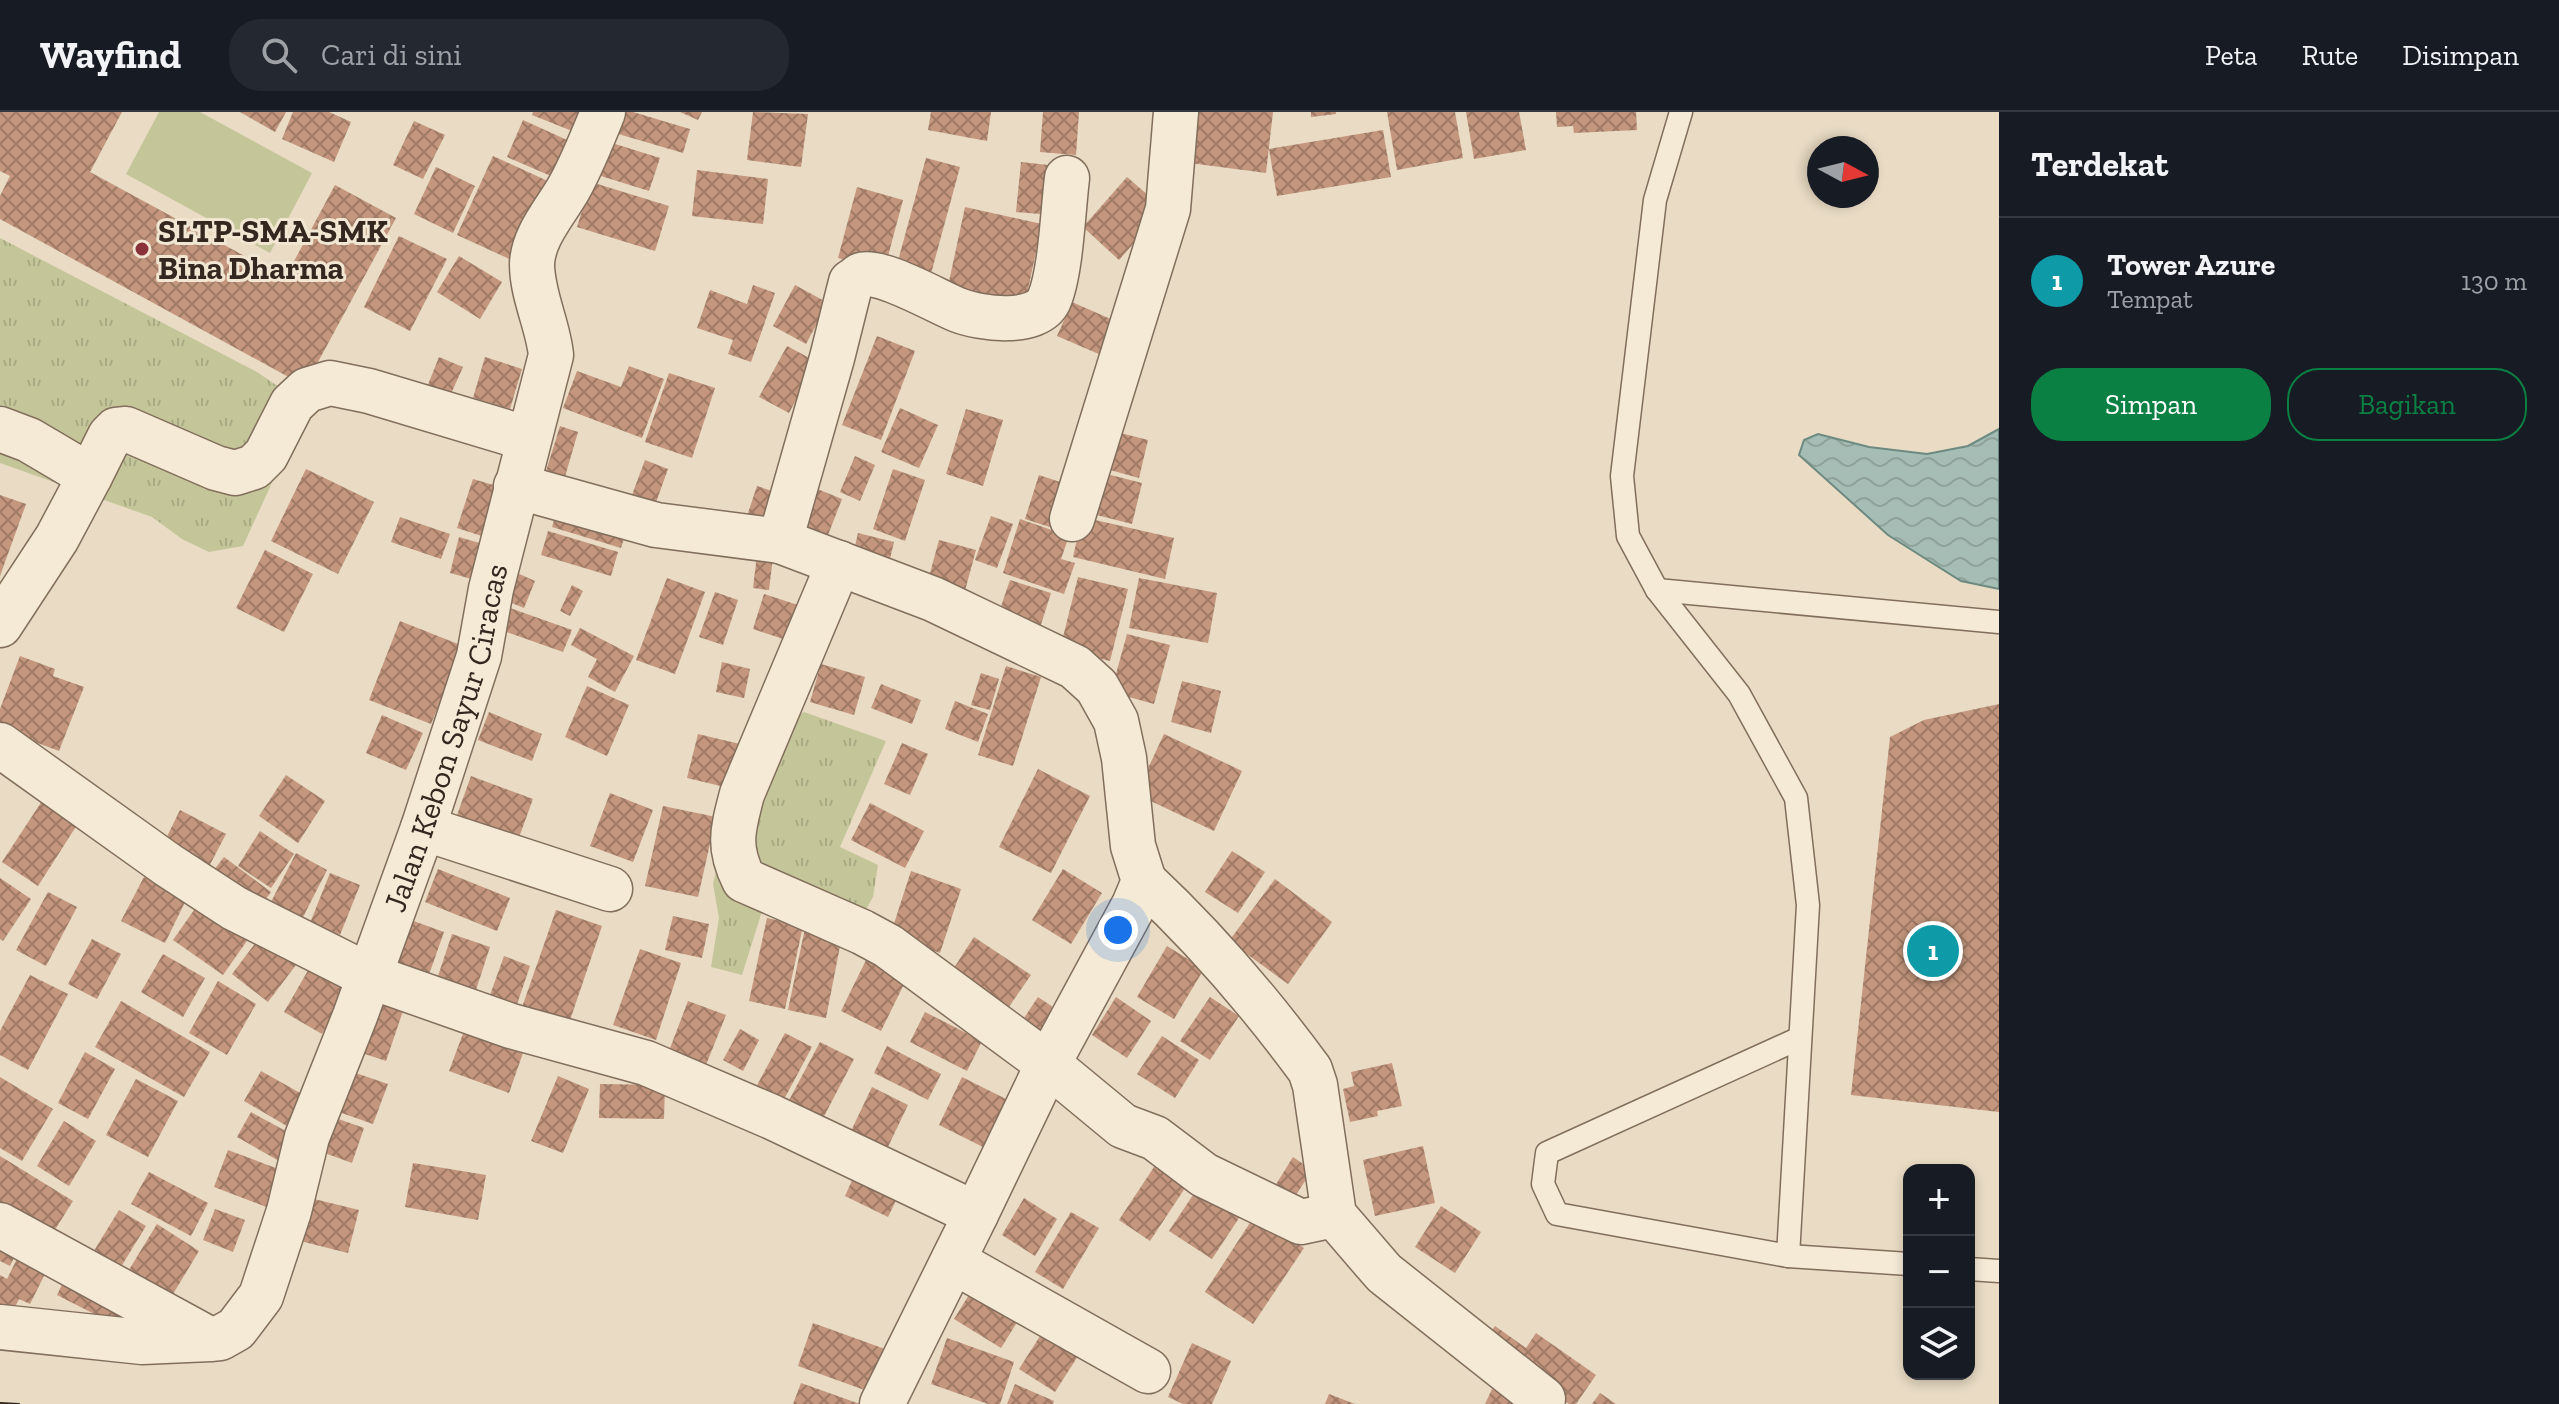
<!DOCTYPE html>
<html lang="id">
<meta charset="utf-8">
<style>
body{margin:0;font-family:"Zilla Slab",serif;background:#242831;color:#f1f3f6}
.controls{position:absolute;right:24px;bottom:24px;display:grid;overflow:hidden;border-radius:16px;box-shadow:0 4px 12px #0003}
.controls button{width:72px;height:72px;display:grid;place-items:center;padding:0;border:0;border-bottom:2px solid #363941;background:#171b24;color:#f1f3f6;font:40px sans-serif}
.compass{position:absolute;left:1807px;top:24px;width:72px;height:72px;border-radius:50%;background:#171b24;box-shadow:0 4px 12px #0003;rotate:97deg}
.you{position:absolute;left:1118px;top:818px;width:28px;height:28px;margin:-20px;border:6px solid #fff;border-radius:50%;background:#1a73e8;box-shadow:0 0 0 12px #1a73e833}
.badge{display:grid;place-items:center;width:52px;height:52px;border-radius:50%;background:#0b8043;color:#fff;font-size:26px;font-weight:700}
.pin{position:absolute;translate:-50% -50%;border:4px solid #fff;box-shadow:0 2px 8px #0006}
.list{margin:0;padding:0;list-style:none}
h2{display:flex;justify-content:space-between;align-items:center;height:104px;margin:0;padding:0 32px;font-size:34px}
h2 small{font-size:26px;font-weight:400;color:#9ea1a6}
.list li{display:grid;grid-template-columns:52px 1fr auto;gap:24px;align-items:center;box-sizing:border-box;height:128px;padding:0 32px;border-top:2px solid #363941}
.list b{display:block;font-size:30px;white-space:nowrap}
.list p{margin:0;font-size:26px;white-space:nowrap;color:#9ea1a6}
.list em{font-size:26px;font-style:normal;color:#9ea1a6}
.actions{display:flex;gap:16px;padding:24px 32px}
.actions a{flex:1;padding:18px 0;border:2px solid #0b8043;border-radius:32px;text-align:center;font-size:28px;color:#0b8043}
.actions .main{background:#0b8043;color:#fff}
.icon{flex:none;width:44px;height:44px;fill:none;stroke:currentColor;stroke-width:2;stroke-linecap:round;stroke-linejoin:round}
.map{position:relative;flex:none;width:1999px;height:1292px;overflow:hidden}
header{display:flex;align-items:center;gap:48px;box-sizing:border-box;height:112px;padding:0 40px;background:#171b24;border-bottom:2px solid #363941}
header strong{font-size:38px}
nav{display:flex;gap:44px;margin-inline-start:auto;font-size:28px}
.search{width:560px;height:72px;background:#242831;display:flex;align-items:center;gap:20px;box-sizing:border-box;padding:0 28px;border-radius:32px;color:#9ea1a6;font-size:30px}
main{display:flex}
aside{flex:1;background:#171b24}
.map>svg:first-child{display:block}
</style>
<header>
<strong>Wayfind</strong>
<div class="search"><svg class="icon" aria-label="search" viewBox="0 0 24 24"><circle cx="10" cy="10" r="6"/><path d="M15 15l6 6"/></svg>Cari di sini</div>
<nav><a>Peta</a><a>Rute</a><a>Disimpan</a></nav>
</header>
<main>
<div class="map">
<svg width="1999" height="1292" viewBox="0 0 1999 1292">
<defs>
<pattern id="grass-tufts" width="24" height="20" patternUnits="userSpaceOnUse" patternTransform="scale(2)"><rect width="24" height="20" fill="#c4c699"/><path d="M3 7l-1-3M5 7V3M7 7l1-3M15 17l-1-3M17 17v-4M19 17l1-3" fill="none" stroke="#a9aa83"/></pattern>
<pattern id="water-waves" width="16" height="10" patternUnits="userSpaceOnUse" patternTransform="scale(2)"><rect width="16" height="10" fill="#a5bdb4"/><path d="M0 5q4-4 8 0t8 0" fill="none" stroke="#8ea29a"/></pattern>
<pattern id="building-cross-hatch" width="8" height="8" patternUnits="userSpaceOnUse" patternTransform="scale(2)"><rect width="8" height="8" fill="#c3967d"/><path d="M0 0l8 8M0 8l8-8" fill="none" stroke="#9f7a66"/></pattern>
</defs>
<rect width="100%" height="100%" fill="#e9dbc4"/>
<g fill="url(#grass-tufts)">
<path d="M0 126 257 260 307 294 243 434 209 440 182 427 152 405 0 351Z"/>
<path d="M804 600 886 629 840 735 878 753 873 785 864 801 763 796 742 863 711 855 719 806 713 772 732 693 785 610Z"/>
</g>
<path fill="#c4c699" d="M159 0H200L312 61 270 141 126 62Z"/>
<path fill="url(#water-waves)" stroke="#6d8a81" stroke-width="2" d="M1999 317V477L1961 469 1888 423 1799 343 1804 328 1818 322 1869 335 1927 342 1968 334Z"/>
<g fill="url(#building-cross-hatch)">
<path d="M0 0H122L90 60 285 166 335 73 396 106 305 274 0 107V84L10 64 0 59Z"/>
<path d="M240 0H286L275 20Z"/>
<path d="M293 0H329L351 10 334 50 282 27Z"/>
<path d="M533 0H596L587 25 532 3Z"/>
<path d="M621 0H633L690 17 683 41 615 21Z"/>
<path d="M680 0H702L698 8Z"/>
<path d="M753 0 808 2 801 55 747 48Z"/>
<path d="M931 0H991L987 29 928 18Z"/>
<path d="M1043 0H1079L1076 43 1040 40Z"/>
<path d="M1196 0H1273L1266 61 1190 51Z"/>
<path d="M1311 0H1336V2L1311 5Z"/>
<path d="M1387 0H1455L1463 46 1397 58Z"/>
<path d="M1466 0H1519L1526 38 1474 47Z"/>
<path d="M1556 0H1636L1637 18 1574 21 1573 14 1557 15Z"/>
<path d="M523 8 567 28 551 64 507 45Z"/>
<path d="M414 9 445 23 423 67 393 53Z"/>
<path d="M1383 18 1391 65 1277 84 1269 37Z"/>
<path d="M612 31 660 46 649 79 601 64Z"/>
<path d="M493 44 552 71 516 150 457 123Z"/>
<path d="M926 46 960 55 929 169 895 160Z"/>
<path d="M1021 50 1057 54 1052 103 1016 100Z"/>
<path d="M436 55 475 74 453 121 414 102Z"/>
<path d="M697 58 768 67 763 112 692 104Z"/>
<path d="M1127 65 1164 97 1119 148 1083 115Z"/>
<path d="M591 70 669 94 655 139 577 115Z"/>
<path d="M857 75 903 88 884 159 838 146Z"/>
<path d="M965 95 1042 112 1024 196 947 179Z"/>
<path d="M399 124 447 147 410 219 364 195Z"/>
<path d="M459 144 502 170 480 207 437 180Z"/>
<path d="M753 173 775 181 751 250 728 242 733 228 697 216 710 178 747 192Z"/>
<path d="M795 173 828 191 806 232 773 214Z"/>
<path d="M1072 190 1122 212 1108 246 1057 224Z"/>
<path d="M877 224 915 239 881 328 842 313Z"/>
<path d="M787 234 817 250 789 301 759 285Z"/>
<path d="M439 245 463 255 450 284 427 275Z"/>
<path d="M485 245 522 257 510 297 473 286Z"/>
<path d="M629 254 664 267 642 326 563 296 577 259 621 275Z"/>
<path d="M669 261 715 276 692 346 645 330Z"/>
<path d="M900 296 938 313 919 356 881 340Z"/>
<path d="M966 297 1003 308 983 374 946 362Z"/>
<path d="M560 314 578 320 562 375 543 369Z"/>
<path d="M1101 316 1148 328 1139 366 1092 353Z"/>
<path d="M855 344 875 353 860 389 840 380Z"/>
<path d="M645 348 668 357 650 407 626 399Z"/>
<path d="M306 357 374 390 338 462 271 429Z"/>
<path d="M893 357 925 368 905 429 873 417Z"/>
<path d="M1095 359 1142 371 1132 412 1085 400Z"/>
<path d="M1039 363 1078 376 1065 420 1025 407Z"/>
<path d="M473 367 507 377 491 427 457 416Z"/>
<path d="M757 374 775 380 766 410 747 404Z"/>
<path d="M815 376 842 387 821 441 794 430Z"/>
<path d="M0 383 26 392 0 464Z"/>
<path d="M558 395 627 417 621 436 552 415Z"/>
<path d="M991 404 1013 412 997 456 975 448Z"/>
<path d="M400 405 450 422 441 447 391 430Z"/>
<path d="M1082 405 1174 426 1165 467 1073 445Z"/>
<path d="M1020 407 1069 424 1061 447 1075 451 1064 482 1003 461Z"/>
<path d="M548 419 618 440 611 464 541 443Z"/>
<path d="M858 421 894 430 888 455 852 447Z"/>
<path d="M459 425 496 436 486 471 450 461Z"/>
<path d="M939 428 976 438 963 486 926 476Z"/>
<path d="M265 438 313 462 284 520 236 496Z"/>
<path d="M757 443 773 445 769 478 753 476Z"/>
<path d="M508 457 535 469 524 496 497 485Z"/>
<path d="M1078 465 1128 477 1110 549 1060 537Z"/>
<path d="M667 466 705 480 675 562 636 548Z"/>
<path d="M1139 466 1217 481 1208 531 1129 516Z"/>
<path d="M1010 468 1051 481 1037 525 995 512Z"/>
<path d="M572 473 583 479 570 504 560 499Z"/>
<path d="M715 480 738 488 723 533 699 525Z"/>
<path d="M764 482 804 495 792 530 753 517Z"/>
<path d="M510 496 572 518 563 540 501 518Z"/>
<path d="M400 509 463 534 431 612 369 588Z"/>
<path d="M580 516 634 544 615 580 588 565 597 547 571 533Z"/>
<path d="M1127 522 1170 533 1154 592 1111 580Z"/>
<path d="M20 544 55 557 53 564 84 575 59 639 0 617V597Z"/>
<path d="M722 550 750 557 744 586 716 580Z"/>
<path d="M821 552 865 565 854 603 810 590Z"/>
<path d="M1006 554 1041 565 1013 654 978 643Z"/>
<path d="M981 561 999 567 990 598 971 593Z"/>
<path d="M1182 569 1221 579 1211 621 1171 610Z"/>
<path d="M881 572 921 588 912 612 871 596Z"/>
<path d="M587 574 629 593 607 644 565 625Z"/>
<path d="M955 589 988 602 978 630 945 617Z"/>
<path d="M1999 592V1000L1851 983 1890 625 1924 608Z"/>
<path d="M489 600 542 622 532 649 478 628Z"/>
<path d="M382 603 423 621 406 658 366 641Z"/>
<path d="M698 622 740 632 729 676 687 666Z"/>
<path d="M1164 622 1242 659 1214 719 1136 682Z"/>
<path d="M902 631 928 642 910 683 884 672Z"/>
<path d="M1038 657 1090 684 1051 761 999 735Z"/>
<path d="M286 663 325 689 298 731 259 704Z"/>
<path d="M471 664 533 687 514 739 452 717Z"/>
<path d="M610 681 653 698 633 750 590 734Z"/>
<path d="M42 689 77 713 38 774 2 750Z"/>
<path d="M870 691 924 719 905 756 851 728Z"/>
<path d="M663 694 716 705 698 785 645 774Z"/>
<path d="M180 698 226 722 204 764 159 741Z"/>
<path d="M260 719 294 742 271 776 238 754Z"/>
<path d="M1232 739 1265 760 1238 801 1205 780Z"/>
<path d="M296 741 327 758 302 807 271 790Z"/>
<path d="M224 745 271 780 253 804 206 768Z"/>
<path d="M438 757 510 786 497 819 425 790Z"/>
<path d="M1063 757 1102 781 1071 832 1032 808Z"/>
<path d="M911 759 961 777 940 841 890 824Z"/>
<path d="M330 761 360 773 340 823 310 811Z"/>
<path d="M144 765 187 786 165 831 121 809Z"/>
<path d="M0 766 31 787 3 829 0 827Z"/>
<path d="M1275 767 1332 810 1288 872 1229 829Z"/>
<path d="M48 780 77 795 46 854 16 838Z"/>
<path d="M206 781 256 816 223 863 173 828Z"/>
<path d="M556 798 602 814 567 917 520 901Z"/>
<path d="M673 804 709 812 702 846 665 838Z"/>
<path d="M767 806 803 814 785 897 749 889Z"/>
<path d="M408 807 444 820 425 874 390 862Z"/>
<path d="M805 816 842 824 826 906 788 898Z"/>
<path d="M263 821 299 849 268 890 232 862Z"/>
<path d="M452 822 490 835 472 890 434 876Z"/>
<path d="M974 825 1031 863 1006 899 950 862Z"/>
<path d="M92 827 121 842 97 887 68 872Z"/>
<path d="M1167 834 1204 857 1174 907 1137 885Z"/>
<path d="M640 837 681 851 656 928 613 913Z"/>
<path d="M870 840 910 860 881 919 841 899Z"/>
<path d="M163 842 205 866 183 905 141 880Z"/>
<path d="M504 844 530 854 512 907 485 897Z"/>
<path d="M310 855 347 876 322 922 284 900Z"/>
<path d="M30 863 68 882 28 958 0 943V919Z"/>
<path d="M218 869 256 892 227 943 189 921Z"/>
<path d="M1038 885 1062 901 1040 934 1016 918Z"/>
<path d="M1116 885 1151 909 1127 946 1092 923Z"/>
<path d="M1210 885 1239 904 1210 948 1180 929Z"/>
<path d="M378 886 404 896 386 949 359 940Z"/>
<path d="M121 889 210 940 184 985 95 935Z"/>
<path d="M688 889 726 903 706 953 669 939Z"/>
<path d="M925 900 982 929 967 959 910 930Z"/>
<path d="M740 917 759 928 743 959 723 948Z"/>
<path d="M464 919 523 941 509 981 449 959Z"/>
<path d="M785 921 812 935 781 993 754 979Z"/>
<path d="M1162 924 1199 948 1175 986 1137 962Z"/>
<path d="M820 930 854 947 821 1010 787 992Z"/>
<path d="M887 934 941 962 928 988 874 961Z"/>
<path d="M85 940 115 957 88 1007 58 991Z"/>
<path d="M1392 951 1402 994 1377 999 1378 1004 1350 1010 1343 977 1354 974 1351 960Z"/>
<path d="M261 959 309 986 292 1017 244 989Z"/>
<path d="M350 959 388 972 373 1012 336 999Z"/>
<path d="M558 964 589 977 563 1041 531 1029Z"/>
<path d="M0 965 53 997 22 1049 0 1036Z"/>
<path d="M962 965 1016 992 993 1040 939 1013Z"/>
<path d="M136 967 178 989 148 1045 106 1023Z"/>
<path d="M600 972 665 973 664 1007 599 1006Z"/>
<path d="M872 975 908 993 886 1039 850 1021Z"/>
<path d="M251 1000 293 1023 279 1049 237 1025Z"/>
<path d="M330 1004 364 1016 352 1051 319 1039Z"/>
<path d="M64 1009 96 1029 69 1074 37 1054Z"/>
<path d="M1423 1034 1435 1091 1375 1104 1363 1048Z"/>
<path d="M228 1038 286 1060 272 1097 214 1075Z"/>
<path d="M0 1044 73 1089 44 1135 0 1108Z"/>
<path d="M1293 1045 1312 1058 1289 1094 1270 1082Z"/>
<path d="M1158 1049 1189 1070 1150 1129 1119 1108Z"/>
<path d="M413 1051 486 1063 478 1108 405 1095Z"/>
<path d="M859 1053 903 1074 888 1105 845 1084Z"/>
<path d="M149 1060 208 1091 191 1124 131 1092Z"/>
<path d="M1199 1074 1241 1103 1212 1147 1169 1119Z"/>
<path d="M306 1085 359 1098 348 1141 296 1128Z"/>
<path d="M1024 1086 1057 1107 1035 1144 1002 1123Z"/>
<path d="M1441 1094 1481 1120 1455 1161 1415 1135Z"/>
<path d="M215 1097 245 1108 233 1140 203 1128Z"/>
<path d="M119 1098 146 1114 116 1163 89 1147Z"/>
<path d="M1071 1100 1099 1116 1063 1177 1035 1160Z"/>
<path d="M1255 1103 1304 1136 1253 1212 1205 1180Z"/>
<path d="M157 1112 199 1139 167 1192 124 1166Z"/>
<path d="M0 1121 21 1132 10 1154 0 1149Z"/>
<path d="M19 1143 47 1158 30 1192 19 1187 10 1205 0 1200V1163L7 1167Z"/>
<path d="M69 1158 157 1203 145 1228 57 1183Z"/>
<path d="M977 1170 1024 1199 1001 1236 954 1207Z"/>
<path d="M1049 1210 1085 1233 1055 1280 1019 1257Z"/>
<path d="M813 1211 885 1237 870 1280 798 1254Z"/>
<path d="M1495 1214 1526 1236 1536 1221 1596 1263 1576 1292H1569L1481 1233Z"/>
<path d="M947 1226 1014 1250 1000 1292H988L931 1272Z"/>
<path d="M1192 1231 1231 1249 1212 1292H1183L1168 1285Z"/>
<path d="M801 1271 860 1292H793Z"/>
<path d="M1015 1272 1054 1289 1053 1292H1007Z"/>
<path d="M1492 1277 1525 1292H1485Z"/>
<path d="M1600 1281 1616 1292H1592Z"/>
<path d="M1329 1282 1355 1292H1325Z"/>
</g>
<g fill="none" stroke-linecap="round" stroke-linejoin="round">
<g stroke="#826e5c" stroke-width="25">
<g id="lane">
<path d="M1681 0 1655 88 1622 364 1628 424 1657 478 1739 582 1796 686 1808 793 1788 1144"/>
<path d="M1657 478 1999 510"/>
<path d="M1800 926 1547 1041 1543 1072 1557 1102 1788 1144 1909 1152"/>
<path d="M1969 1157 1999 1159"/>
</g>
</g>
<g stroke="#826e5c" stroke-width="47">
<g id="street">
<path d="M0 317 29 328 90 364 57 426 0 513"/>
<path d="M90 364 110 324 116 318 126 317 216 356 235 361 254 355 266 343 292 292 307 278 330 271 369 279 529 327"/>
<path d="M516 374 656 413 780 429 933 487 1075 555 1097 575 1116 609 1124 646 1133 734 1144 769 1134 793 1048 952 976 1102"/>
<path d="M1072 407 1168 97 1176 0"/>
<path d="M780 429 832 246 851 170C852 170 860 163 861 163 879 156 938 190 958 198 981 207 1037 214 1049 188 1061 160 1063 98 1067 66"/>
<path d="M839 451 742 682C733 717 727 734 744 768L862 820 888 834 1048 952 1123 1014 1155 1026 1204 1063 1301 1110 1334 1103"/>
<path d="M0 633 168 753 234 796 369 864 511 914 646 951 772 1005 976 1102 882 1292"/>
<path d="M423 716 610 777"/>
<path d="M1144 769C1206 827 1260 890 1310 958L1315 973 1334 1103 1384 1161 1543 1287"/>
<path d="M0 1113 207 1226"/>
<path d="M953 1149 1148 1259"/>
<path id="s1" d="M0 1215 142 1230 210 1227 220 1226 236 1217 261 1184 289 1099 307 1025 355 904 423 716 479 544 491 477 551 243C548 213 532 183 532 152 533 123 557 98 570 74 583 50 593 25 603 0"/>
</g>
</g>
<use href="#lane" stroke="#f5ead6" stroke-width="22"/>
<use href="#street" stroke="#f5ead6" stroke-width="44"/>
<path stroke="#33271f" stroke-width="2" d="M0 1291 19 1292"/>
</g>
<circle fill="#8a3239" stroke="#f1e6d2" stroke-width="3" cx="142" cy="137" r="8"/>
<g text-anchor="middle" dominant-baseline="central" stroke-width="6" stroke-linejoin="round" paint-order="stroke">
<g font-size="32" font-weight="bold" fill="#33271f" stroke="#f1e6d2" text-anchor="start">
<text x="158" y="119">SLTP-SMA-SMK<tspan x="158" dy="37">Bina Dharma</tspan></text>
</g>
<g font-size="32" fill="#33271f" stroke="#f1e6d2">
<text stroke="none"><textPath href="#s1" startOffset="870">Jalan Kebon Sayur Ciracas</textPath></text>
</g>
</g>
</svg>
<div class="controls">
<button>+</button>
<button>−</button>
<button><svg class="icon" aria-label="layers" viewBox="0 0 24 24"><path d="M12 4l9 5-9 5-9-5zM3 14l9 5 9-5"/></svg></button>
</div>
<svg class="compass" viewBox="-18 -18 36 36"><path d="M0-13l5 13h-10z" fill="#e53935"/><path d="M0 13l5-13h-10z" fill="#9ea1a6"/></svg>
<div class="you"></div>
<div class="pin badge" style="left:1933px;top:839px;background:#0f9aa8">1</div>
</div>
<aside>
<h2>Terdekat<small></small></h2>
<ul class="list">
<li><span class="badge" style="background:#0f9aa8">1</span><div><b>Tower Azure</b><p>Tempat</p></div><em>130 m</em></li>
</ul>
<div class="actions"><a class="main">Simpan</a><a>Bagikan</a></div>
</aside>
</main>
